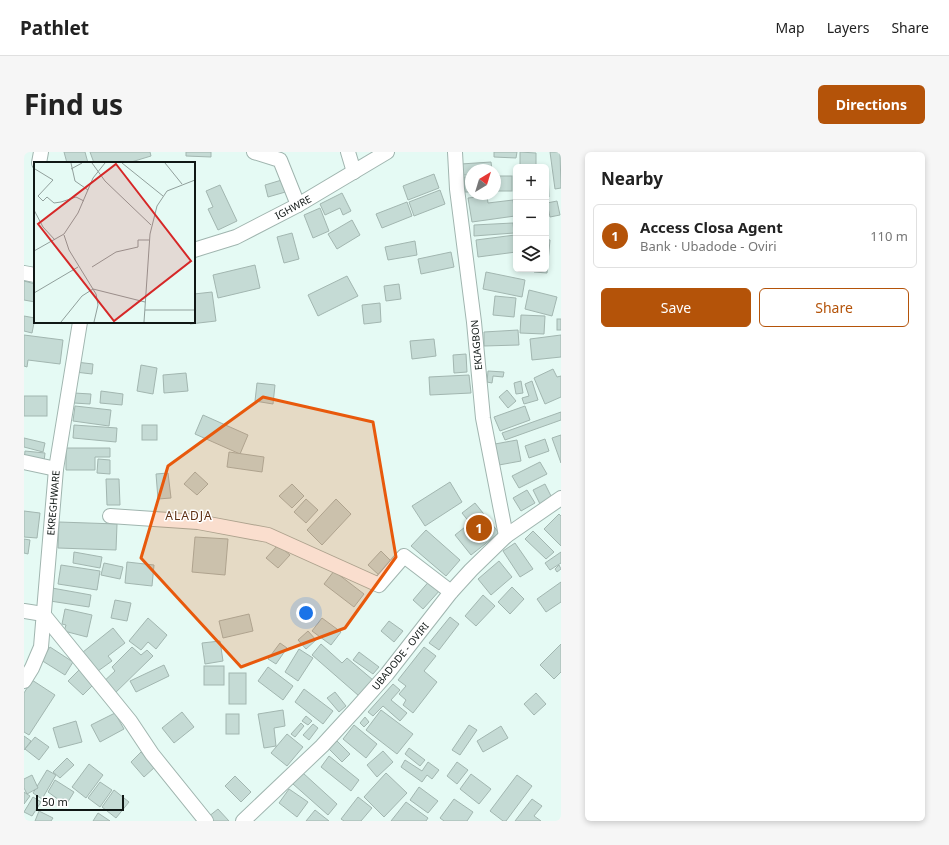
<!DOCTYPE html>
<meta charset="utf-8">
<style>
body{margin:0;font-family:"Noto Sans",sans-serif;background:#f6f6f6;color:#222}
.controls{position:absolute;right:12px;top:12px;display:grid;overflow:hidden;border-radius:6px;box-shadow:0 2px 6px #0003}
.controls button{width:36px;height:36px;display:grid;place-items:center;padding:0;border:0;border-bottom:1px solid #e0e0e0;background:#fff;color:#222;font:20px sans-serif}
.compass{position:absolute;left:441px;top:12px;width:36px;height:36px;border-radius:50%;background:#fff;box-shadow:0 2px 6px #0003;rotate:38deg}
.scale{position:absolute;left:12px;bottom:10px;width:88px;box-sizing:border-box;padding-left:4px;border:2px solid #101715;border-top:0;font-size:11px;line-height:14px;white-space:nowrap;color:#101715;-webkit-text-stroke:3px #fff;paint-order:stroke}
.you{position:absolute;left:282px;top:461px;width:14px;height:14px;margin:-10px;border:3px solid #fff;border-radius:50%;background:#1a73e8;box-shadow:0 0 0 6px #1a73e833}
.badge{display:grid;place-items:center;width:26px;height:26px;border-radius:50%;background:#b45309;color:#fff;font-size:13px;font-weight:700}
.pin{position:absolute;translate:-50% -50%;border:2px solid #fff;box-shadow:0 1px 4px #0006}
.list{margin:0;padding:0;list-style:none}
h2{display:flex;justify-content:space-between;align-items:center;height:52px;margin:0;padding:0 16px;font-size:17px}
h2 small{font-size:13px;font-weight:400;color:#767676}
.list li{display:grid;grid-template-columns:26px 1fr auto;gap:12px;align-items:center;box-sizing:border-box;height:64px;margin:0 8px 8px;padding:0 8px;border:1px solid #e0e0e0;border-radius:6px}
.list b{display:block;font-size:15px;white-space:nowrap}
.list p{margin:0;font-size:13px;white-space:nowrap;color:#767676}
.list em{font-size:13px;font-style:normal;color:#767676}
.actions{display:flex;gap:8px;padding:12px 16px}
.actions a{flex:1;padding:9px 0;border:1px solid #b45309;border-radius:6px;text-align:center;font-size:14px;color:#b45309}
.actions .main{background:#b45309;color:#fff}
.icon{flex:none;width:22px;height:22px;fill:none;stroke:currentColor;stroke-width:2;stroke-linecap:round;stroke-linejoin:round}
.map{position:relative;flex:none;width:537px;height:669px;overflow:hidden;border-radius:6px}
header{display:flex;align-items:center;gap:24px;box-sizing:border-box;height:56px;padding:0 20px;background:#fff;border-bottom:1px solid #e0e0e0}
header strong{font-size:19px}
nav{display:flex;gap:22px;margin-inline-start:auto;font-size:14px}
.intro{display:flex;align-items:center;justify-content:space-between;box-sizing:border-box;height:96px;padding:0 24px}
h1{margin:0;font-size:28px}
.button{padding:10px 18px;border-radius:6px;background:#b45309;color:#fff;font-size:14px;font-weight:700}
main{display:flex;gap:24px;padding:0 24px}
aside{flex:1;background:#fff;border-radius:6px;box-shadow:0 2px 6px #0003}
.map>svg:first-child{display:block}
</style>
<header>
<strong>Pathlet</strong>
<nav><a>Map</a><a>Layers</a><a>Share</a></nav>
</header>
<div class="intro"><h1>Find us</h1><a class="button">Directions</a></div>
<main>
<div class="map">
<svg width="537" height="669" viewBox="0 0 537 669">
<rect width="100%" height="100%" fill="#e5faf4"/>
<g fill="#c5dbd5" stroke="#a2b6b0">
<path d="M40 0H61L64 11H43Z"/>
<path d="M66 0H126L127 4 104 11H70Z"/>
<path d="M162 0H187V5L162 4Z"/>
<path d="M470 0H493L492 6 470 5Z"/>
<path d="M496 0 512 1V14L496 15Z"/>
<path d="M526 0H536L537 36 531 37Z"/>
<path d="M467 10 468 18H447V23H438L437 12Z"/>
<path d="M522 20H524L525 45H522Z"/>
<path d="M410 22 415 36 384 48 379 34Z"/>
<rect x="471" y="24" width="17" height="15"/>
<path d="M440 25H447V40H441Z"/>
<path d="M261 27 265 39 244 45 241 33Z"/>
<path d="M196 33 213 69 194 78 184 57 189 55 182 39Z"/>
<path d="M416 38 421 52 390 64 385 50Z"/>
<path d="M318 41 327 59 319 63 316 56 301 63 296 52Z"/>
<path d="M463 44 464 51 489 48 491 64 448 70 444 46Z"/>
<path d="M533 49 536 63 526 65 523 51Z"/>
<path d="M383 50 388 64 358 76 352 62Z"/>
<path d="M296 56 305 79 289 86 280 63Z"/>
<path d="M328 68 336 83 313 97 304 82Z"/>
<path d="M489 71 490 81 450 84V73Z"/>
<path d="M268 81 275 107 260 111 253 85Z"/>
<path d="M491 83 492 100 454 105 452 88Z"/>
<path d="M522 87 526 88 523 121 510 120V117H522Z"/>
<path d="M391 89 393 103 364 108 361 95Z"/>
<path d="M427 100 430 115 397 122 394 107Z"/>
<path d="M231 113 236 136 194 146 189 123Z"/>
<path d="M462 120 501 128 498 145 459 137Z"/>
<path d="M323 124 334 144 294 164 284 143Z"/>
<path d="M0 129 11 132V150L0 148Z"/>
<path d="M375 132 377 147 362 149 360 134Z"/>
<path d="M505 138 533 145 528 164 501 157Z"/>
<path d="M188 140 192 169 166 172V170H170V142Z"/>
<path d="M471 144 492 146 490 165 469 163Z"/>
<path d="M356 151 357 170 340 172 338 153Z"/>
<path d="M497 163 521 164 520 182 496 181Z"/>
<path d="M0 164 11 166 8 181 0 179Z"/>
<rect x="533" y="167" width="4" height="11"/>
<path d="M494 178 495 193 460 194V180Z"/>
<path d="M0 183 39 188 36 212 4 208 3 215 0 214Z"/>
<path d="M537 183V205L508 208 506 187Z"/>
<path d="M410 187 412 204 388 207 386 189Z"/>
<path d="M442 202 443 220 430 221 429 203Z"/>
<path d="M52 210 69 212 68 222 51 220Z"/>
<path d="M117 213 133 216 129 242 113 239Z"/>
<path d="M529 217 533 225 537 224V245L521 252 510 226Z"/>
<path d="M464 219 480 220 479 225 469 224 468 231 463 230Z"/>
<path d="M162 221 164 239 140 241 139 223Z"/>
<path d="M445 223 447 241 406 243 405 225Z"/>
<path d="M497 229 499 241 492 242 490 231Z"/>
<path d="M508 229 514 248 500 252 498 246 505 244 501 232Z"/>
<path d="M233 231 251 233 249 252 231 249Z"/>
<path d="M483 238 492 249 484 256 475 245Z"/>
<path d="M77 239 99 242 98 253 76 251Z"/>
<path d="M50 241 67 242 66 252 50 251Z"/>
<rect x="0" y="244" width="23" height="20"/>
<path d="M51 254 87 258 85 274 49 269Z"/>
<path d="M501 254 506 268 476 279 470 265Z"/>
<path d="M537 260V268L481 288 478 281Z"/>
<path d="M179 263 224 283 216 302 171 282Z"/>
<path d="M50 273 93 276 92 290 49 286Z"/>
<rect x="118" y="273" width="15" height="15"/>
<path d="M537 283V311L528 286Z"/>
<path d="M0 286 21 291 19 300 0 295Z"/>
<path d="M521 287 525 299 505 306 501 294Z"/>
<path d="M493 288 497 309 475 313 471 292Z"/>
<path d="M42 296H86V305H71V318H42Z"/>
<path d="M1 299 21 301 20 310 0 309Z"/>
<path d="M205 300 240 305 238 320 203 315Z"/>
<path d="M74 307 86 308V322L73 321Z"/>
<path d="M516 310 523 322 495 336 488 324Z"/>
<path d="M171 320 184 332 173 343 160 332Z"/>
<path d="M144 321 147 346 134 347 132 322Z"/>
<path d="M82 327H95L96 353H83Z"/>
<path d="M426 330 438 350 401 374 388 354Z"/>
<path d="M268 332 280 344 268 356 255 344Z"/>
<path d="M521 332 528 346 516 352 509 338Z"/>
<path d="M503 338 511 351 497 359 489 346Z"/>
<path d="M282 347 294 358 282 371 270 360Z"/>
<path d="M312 347 327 362 298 393 283 378Z"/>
<path d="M451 351 475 381 447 403 431 383 446 371 438 361Z"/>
<path d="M0 359 16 361 13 386 0 385Z"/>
<path d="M535 362 537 364V394L520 377Z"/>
<path d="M35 370 93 372 92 398 34 396Z"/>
<path d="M402 378 436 408 422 424 387 394Z"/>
<path d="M509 379 530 400 522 407 501 387Z"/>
<path d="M171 385 204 387 201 423 168 420Z"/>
<path d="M0 387 6 388 4 402 0 401Z"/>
<path d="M491 391 509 417 496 425 479 399Z"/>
<path d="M254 393 266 403 254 416 242 406Z"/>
<path d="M357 399 369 411 356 424 344 413Z"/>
<path d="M50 400 78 405 76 416 49 411Z"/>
<path d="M537 400V411L526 418 521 411Z"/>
<path d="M475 409 488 425 467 443 454 427Z"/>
<path d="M103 410 130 413 128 434 101 431Z"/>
<path d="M80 411 99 415 96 427 77 423Z"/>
<path d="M37 413 76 419 73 438 34 432Z"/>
<path d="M535 413 537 417 533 420 531 417Z"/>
<path d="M310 419 340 442 330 455 300 432Z"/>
<path d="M407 427 417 437 399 457 389 448Z"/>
<path d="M537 430V450L522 460 513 447Z"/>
<path d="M488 435 500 447 486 462 474 450Z"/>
<path d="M28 436 67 443 65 455 26 449Z"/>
<path d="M459 443 471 454 452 474 441 464Z"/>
<path d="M91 448 107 451 103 469 87 466Z"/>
<path d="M41 457 68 463 63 485 40 479 42 473 38 472Z"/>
<path d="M225 462 229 479 199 486 195 469Z"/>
<path d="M426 465 435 472 415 498 405 491Z"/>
<path d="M124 466 143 483 132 497 124 490 117 498 105 489Z"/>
<path d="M298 466 317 480 307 493 288 479Z"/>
<path d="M365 469 379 479 370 490 357 479Z"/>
<path d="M89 476 101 491 84 504 88 509 74 519 59 500Z"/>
<path d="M284 479 292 488 282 497 274 488Z"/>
<path d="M196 489 199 509 181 512 178 491Z"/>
<path d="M256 491 263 496 252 512 244 507Z"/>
<path d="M297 492 318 511 323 506 349 528 335 544 288 503Z"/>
<path d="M537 492V520L530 527 516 513Z"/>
<path d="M26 495 49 510 41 523 17 508Z"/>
<path d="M108 495 117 503 123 498 129 504 88 544 77 532 91 519 88 515Z"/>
<path d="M400 495 412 504 400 519 413 530 389 561 379 553 382 548 375 542 382 534 374 528Z"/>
<path d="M275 497 289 506 274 529 261 520Z"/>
<path d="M335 500 355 515 349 522 329 508Z"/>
<path d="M140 513 145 524 112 540 106 529Z"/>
<rect x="180" y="514" width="20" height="19"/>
<path d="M244 515 269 534 259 548 234 529Z"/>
<path d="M55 518 70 532 59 543 44 529Z"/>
<rect x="205" y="521" width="17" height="31"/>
<path d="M8 528 31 543 5 583 0 580V541Z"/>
<path d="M369 532 376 538 367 548 383 561 376 569 359 554 349 564 344 560Z"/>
<path d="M280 537 309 559 299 572 271 550Z"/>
<path d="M311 540 322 554 315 560 303 546Z"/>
<path d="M512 541 522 552 510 563 500 552Z"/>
<path d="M259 558 261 574 250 576 252 594 240 596 234 562Z"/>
<path d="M357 558 389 582 373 602 342 578Z"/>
<path d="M158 560 170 575 150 591 138 576Z"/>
<path d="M91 561 100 577 76 590 67 573Z"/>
<rect x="202" y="562" width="13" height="20"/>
<path d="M282 564 288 569 284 573 278 569Z"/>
<path d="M341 565 345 570 340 575 336 571Z"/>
<path d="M52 569 58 590 35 596 29 576Z"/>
<path d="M277 571 280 574 271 585 267 582Z"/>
<path d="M289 572 294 576 285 588 279 583Z"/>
<path d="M330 573 353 592 342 606 319 587Z"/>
<path d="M445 573 453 578 436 603 428 598Z"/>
<path d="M477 574 484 586 459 600 453 589Z"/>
<path d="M263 582 279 595 263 614 247 601Z"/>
<path d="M0 584 7 589 0 598Z"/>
<path d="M11 585 25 595 15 608 1 597Z"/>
<path d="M313 589 326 602 318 610 305 597Z"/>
<path d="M385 596 401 608 396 614 381 602Z"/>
<path d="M359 599 369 610 353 625 343 613Z"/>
<path d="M117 600 131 615 120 625 107 610Z"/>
<path d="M305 604 335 628 327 639 297 615Z"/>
<path d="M43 606 50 613 36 626 29 620Z"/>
<path d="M381 608 398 619 404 610 415 618 408 627 403 623 398 630 377 615Z"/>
<path d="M433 610 444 618 433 632 423 624Z"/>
<path d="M65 612 79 623 62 646 48 635Z"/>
<path d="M23 618 32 623 18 647 9 641Z"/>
<path d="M279 621 313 652 304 663 269 632Z"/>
<path d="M362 621 383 641 360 665 340 645Z"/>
<path d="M447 622 467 637 455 652 436 637Z"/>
<path d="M8 623 14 636 3 642 0 636V627Z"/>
<path d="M493 623 508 634 482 669H479L466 659Z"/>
<path d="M211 624 227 640 217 650 201 634Z"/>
<path d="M31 628 50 640 42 653 24 640Z"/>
<path d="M76 630 88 638 76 655 64 646Z"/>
<path d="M395 635 414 649 404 661 386 648Z"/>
<path d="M265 637 284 650 273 665 255 651Z"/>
<path d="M90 638 105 650 92 666 78 655Z"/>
<path d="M0 640 6 644 0 652Z"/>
<path d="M9 645 17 650 8 664 0 660Z"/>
<path d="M334 645 348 656 337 669H320L317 667Z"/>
<path d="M430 647 449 660 443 669H420L416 666Z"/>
<path d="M508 647 518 654 510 664 517 669H491Z"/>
<path d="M382 650 404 666 402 669H367Z"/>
<path d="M194 657 205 669H187L184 665Z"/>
<path d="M291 658 305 669H282Z"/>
<path d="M15 659 29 666 27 669H11Z"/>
<path d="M74 661 86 669H69Z"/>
</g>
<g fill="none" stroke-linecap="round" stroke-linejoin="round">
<g stroke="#a0b5af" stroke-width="16">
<g id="minor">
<path d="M230 0 256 8 274 53"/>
<path d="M324 0 330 20"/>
<path d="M431 0 433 37 450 170 459 266 482 384"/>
<path d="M15 11 17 0"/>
<path d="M170 98 212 85 274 53 363 0"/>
<path d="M0 121 11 123"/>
<path d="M0 310 32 317"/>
<path d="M86 364 174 370 244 383 355 433 380 404 427 440"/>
<path d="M0 459 19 462 106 569 128 602 182 669"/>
<path d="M0 529 8 516 17 495 32 317 56 170"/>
<path d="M219 669 298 594 331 558 363 522 427 440 447 418 482 384 537 346"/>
</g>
</g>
<use href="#minor" stroke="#fff" stroke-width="14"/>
</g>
<path fill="#e8590c" fill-opacity="0.2" stroke="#e8590c" stroke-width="3" stroke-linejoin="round" d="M239 245 349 270 372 405 321 476 217 515 117 406 144 314Z"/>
<g text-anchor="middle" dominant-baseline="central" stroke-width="3" stroke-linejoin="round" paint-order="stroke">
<g font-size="10" fill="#101715" stroke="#fff">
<text transform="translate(269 55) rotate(-28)">IGHWRE</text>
<text transform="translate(452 193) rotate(-95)">EKIAGBON</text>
<text transform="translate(29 351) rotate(-85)">EKREGHWARE</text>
<text transform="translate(376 504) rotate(-51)">UBADODE - OVIRI</text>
</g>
<g font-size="12" letter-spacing="1" fill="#5c2d11" stroke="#fff">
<text x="165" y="363">ALADJA</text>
</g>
</g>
<g transform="translate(10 10)">
<rect width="161" height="161" fill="#e5faf4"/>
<path fill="none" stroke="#909f9b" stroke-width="1" d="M37 1 41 19 54 28M58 1 71 19 117 63M88 1 129 34M131 1 148 22M1 7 19 18 4 34 9 39 13 35 20 41 27 40 42 35 50 39M37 7 48 1M0 48 9 65 21 78M30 73 35 88 62 132 64 143 60 160M0 89 30 72 44 51 59 16 71 1M58 105 82 90 104 85V78H115M0 131 44 105M111 148H161M27 160 48 134 59 127 111 140M110 160 116 72 123 44 133 29 161 18"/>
<path fill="#d62828" fill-opacity="0.15" stroke="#d62828" stroke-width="2" d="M82 2 157 99 80 159 4 62Z"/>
<rect width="161" height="161" fill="none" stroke="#101715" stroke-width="2"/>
</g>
</svg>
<div class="controls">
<button>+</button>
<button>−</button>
<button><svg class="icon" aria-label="layers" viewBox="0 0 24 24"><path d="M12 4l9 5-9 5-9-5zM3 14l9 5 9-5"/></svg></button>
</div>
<svg class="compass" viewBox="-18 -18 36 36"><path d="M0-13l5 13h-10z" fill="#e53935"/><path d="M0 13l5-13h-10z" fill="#767676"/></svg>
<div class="scale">50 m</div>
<div class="you"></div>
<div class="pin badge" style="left:455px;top:376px">1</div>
</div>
<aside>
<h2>Nearby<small></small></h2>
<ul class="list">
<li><span class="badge">1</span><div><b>Access Closa Agent</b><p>Bank · Ubadode - Oviri</p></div><em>110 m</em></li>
</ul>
<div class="actions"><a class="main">Save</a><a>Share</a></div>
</aside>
</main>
